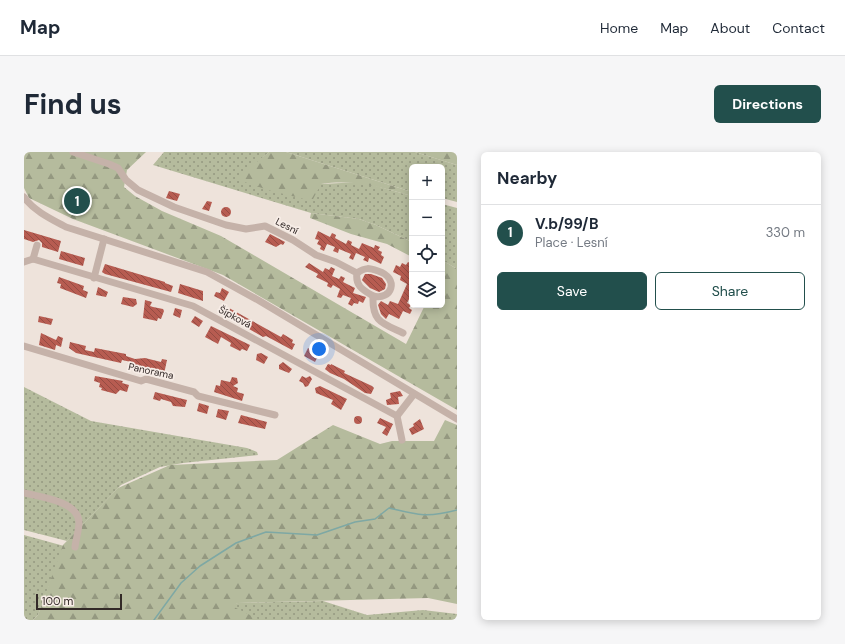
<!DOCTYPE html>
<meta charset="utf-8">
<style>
body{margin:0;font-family:"DM Sans",sans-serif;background:#f6f6f7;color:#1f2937}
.controls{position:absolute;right:12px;top:12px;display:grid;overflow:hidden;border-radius:6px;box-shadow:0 2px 10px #0003}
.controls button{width:36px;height:36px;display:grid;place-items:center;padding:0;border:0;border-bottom:1px solid #e0e1e3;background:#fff;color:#1f2937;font:20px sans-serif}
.scale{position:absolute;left:12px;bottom:10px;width:86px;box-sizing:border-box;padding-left:4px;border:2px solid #332a28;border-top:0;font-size:11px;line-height:14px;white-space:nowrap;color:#332a28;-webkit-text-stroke:3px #f7ede7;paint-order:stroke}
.you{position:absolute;left:295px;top:197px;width:14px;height:14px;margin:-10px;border:3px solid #fff;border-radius:50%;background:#1a73e8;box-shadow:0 0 0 6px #1a73e833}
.badge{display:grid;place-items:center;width:26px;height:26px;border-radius:50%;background:#224f4c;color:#fff;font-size:13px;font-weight:700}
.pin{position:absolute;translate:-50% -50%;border:2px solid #fff;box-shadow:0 1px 4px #0006}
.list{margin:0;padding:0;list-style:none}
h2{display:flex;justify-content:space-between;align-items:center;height:52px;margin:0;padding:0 16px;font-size:17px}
h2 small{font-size:13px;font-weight:400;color:#747a83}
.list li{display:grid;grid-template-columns:26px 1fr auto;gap:12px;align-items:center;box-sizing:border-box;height:56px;padding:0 16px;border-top:1px solid #e0e1e3}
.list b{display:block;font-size:15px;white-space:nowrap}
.list p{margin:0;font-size:13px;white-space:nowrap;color:#747a83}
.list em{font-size:13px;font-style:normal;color:#747a83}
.actions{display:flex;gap:8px;padding:12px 16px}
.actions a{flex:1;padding:9px 0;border:1px solid #224f4c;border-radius:6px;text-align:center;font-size:14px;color:#224f4c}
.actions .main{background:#224f4c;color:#fff}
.icon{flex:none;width:22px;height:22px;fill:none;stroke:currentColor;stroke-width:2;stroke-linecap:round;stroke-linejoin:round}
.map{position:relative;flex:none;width:433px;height:468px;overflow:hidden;border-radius:6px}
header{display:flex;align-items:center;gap:24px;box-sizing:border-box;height:56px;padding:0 20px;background:#fff;border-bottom:1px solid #e0e1e3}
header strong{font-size:19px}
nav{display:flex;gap:22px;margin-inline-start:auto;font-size:14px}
.intro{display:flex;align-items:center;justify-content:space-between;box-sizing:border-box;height:96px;padding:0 24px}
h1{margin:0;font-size:28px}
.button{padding:10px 18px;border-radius:6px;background:#224f4c;color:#fff;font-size:14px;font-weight:700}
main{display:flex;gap:24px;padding:0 24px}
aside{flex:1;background:#fff;border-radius:6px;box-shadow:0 2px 10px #0003}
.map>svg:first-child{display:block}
</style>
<header>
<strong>Map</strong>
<nav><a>Home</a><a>Map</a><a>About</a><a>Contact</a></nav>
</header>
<div class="intro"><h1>Find us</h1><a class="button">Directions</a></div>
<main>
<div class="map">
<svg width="433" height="468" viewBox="0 0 433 468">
<defs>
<pattern id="grass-dots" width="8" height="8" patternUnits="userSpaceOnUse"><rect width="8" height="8" fill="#b5bb9d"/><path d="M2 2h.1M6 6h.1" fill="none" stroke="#949880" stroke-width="1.8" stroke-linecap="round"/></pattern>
<pattern id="forest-firs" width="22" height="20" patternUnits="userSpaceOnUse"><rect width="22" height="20" fill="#b5bb9d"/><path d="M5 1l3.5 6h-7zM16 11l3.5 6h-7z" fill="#949880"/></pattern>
<pattern id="building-back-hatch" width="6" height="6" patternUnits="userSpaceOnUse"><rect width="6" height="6" fill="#b75c51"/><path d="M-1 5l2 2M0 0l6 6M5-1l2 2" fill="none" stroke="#954c43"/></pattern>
</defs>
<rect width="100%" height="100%" fill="#eee3db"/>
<g fill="url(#grass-dots)">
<path d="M140 0H245L229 14 297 32 338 30 388 44V90L352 73 335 67 287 61 129 13Z"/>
<path d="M262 0H391L433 13V50L418 46V15H388V40Z"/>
<path d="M418 52 433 56V117L418 108Z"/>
<path d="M0 235 67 269 223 296 233 300 234 303 159 311 136 315 97 333 43 389 0 378Z"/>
<path d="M0 383 40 394 14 463 9 468H0Z"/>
<path d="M299 449 343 463 399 458 433 462V468H156L214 451Z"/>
</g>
<g fill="url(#forest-firs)">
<path d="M0 0H122L103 18 100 35 111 44 138 59 197 84 382 192 401 153H418V108L433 117V258L199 123 49 67 5 46 0 36Z"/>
<path d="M245 0H262L388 40V44C357 35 330 27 297 32L288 49 244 38 212 27Z"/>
<path d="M391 0H433V13Z"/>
<path d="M287 61 335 67 352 73 388 90V105L363 92 327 82 286 66Z"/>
<path d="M421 268 433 273V452L404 446 214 451 208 454 236 468H9L14 463 39 393 94 336 146 313 253 308 309 273 356 292 368 289H410Z"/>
</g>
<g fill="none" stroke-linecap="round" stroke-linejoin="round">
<path stroke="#7ea8a4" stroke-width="1.5" d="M130 468 157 431 176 414 212 391 242 380 293 383 331 370 351 367 365 356C394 363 403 366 433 358"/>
</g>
<g fill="url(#building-back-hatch)">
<path d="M145 39 156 42 153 49 142 46Z"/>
<path d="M183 49 188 50 185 59 178 57Z"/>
<circle cx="202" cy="60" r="5"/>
<path d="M0 78 37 89 34 100 18 95V91L15 88 9 90 0 87Z"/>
<path d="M294 79 306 85 308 81 312 83 311 86 322 92 324 88 328 90 327 93 335 97 338 91 350 96 351 93 356 95 354 98 358 100 357 103 360 105 357 112 345 106 344 110 339 108 341 105 332 101 329 108 325 106 327 102 315 97 314 101 309 99 311 95 303 92 300 99 296 97 297 94 293 92 295 88 291 87Z"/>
<path d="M246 82 261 90 259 93 257 92 252 95 241 90Z"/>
<path d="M37 99 61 106 59 114 35 107Z"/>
<path d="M384 110 388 112V141L383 151 387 153 385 156 388 158 386 162 379 159 375 167 365 162 362 167 357 162 354 153 357 149 364 153 366 149 374 152 383 132 376 128 377 124 369 120 372 113 376 115 378 111 382 113Z"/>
<path d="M285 111 299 120 301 116 305 118 307 115 311 117 308 124 315 127 317 124 321 126 319 130 331 136 329 141 342 145 339 151 335 149 334 152 330 151 328 154 324 152 327 146 319 143 317 146 313 145 316 137 309 133 307 136 303 134 304 131 292 125 294 122 281 115Z"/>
<path d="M81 112 141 130V131L149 134 147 140 81 122 78 120Z"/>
<path d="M341 122H347L358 126 362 132 361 137 355 140 346 136 338 128Z"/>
<path d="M35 125 60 134 59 138 64 140 62 146 36 136 37 132 33 131Z"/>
<path d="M156 132 179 139V149L154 141Z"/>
<path d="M74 135 84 140 82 145 72 143Z"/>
<path d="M198 136 205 140 200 149 190 144 192 140 196 141Z"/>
<path d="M99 145 112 147 113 152 109 155 97 152Z"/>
<path d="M121 148 128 150 126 154 129 155 139 157 140 159 137 167 134 166 133 169 119 166Z"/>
<path d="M151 156 158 158 156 166 149 163Z"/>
<path d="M205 156 257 185 259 182 269 188 268 191 271 192 268 198 242 184 239 185 201 163Z"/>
<path d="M15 164 29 167 27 173 14 170Z"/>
<path d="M171 164 179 169 175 175 167 170Z"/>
<path d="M187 174 226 193 223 199 218 197 216 199 206 194 207 191 197 185 194 192 181 185Z"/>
<path d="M17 181 32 188 34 184 39 186 37 195 32 193 31 198 15 193Z"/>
<path d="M46 190 62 194 61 198 70 200 71 196 102 202V204L111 207 121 206 137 210 138 207 143 208 140 222 109 215 106 213 107 210 98 208 97 211 52 201 45 196Z"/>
<path d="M284 196 295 202 291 210 280 204Z"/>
<path d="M237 201 244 205 240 212 232 208 233 202Z"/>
<path d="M259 210 268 217 265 221 255 217V213Z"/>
<path d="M304 212 307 213V212L321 219 320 221 348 234 350 236 347 242 341 241 320 227 306 221 301 217Z"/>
<path d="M71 224 99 229 98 231 105 233 103 240 96 238 92 242 77 238 78 236 75 235 76 231 70 229Z"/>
<path d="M278 224 282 226 286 224 288 227 284 234 281 235 279 231 275 229Z"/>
<path d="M208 225 213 226 214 231 209 234 214 236 213 240 220 242 218 249 190 240 192 233 196 234 197 228 206 230Z"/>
<path d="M296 234 323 247 317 258 307 252 309 248 292 241 291 236Z"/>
<path d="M376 239 379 244 374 245 375 252 363 253 362 248 367 246 366 241Z"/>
<path d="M131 240 163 248 161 255 149 254 147 250 137 247 136 249 129 247Z"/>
<path d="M175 251 185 254 183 262 173 259Z"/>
<path d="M194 257 205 259 202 268 192 265Z"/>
<path d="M217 263 243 270 241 277 214 271Z"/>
<circle cx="334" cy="268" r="4"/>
<path d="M356 266 369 272 363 284 358 281 362 275 353 271Z"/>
<path d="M396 267 400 277 388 283 385 277 390 274 389 272Z"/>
</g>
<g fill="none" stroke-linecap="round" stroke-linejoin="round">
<g stroke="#c5b2a9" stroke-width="7">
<path d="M49 0 85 12 94 16 102 28 114 38 150 55 202 73 222 77 241 74 269 88 292 103 312 110 333 121C331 134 339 138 349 144 348 170 358 171 379 181"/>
<path d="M0 45C10 59 27 67 42 75L183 120 234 148 433 267"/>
<path d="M9 107 13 93"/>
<path d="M0 110 9 107 169 154 373 264 390 242"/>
<path d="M333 121C342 115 345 116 354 119 376 126 368 149 349 144"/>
<path d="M70 126 80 87"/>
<path d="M0 194 117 229 122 227 170 240 174 244 251 263"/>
<path d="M373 264 378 288"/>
<path d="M0 341C16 345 54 349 55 370 55 378 52 387 51 395"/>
</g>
</g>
<g text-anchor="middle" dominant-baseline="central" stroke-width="3.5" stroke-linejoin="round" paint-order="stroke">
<g font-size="10" fill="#332a28" stroke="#f7ede7">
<text transform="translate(263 74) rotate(27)">Lesní</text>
<text transform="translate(211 165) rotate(28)">Šípková</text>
<text transform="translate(127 219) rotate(12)">Panorama</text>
</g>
</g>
</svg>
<div class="controls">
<button>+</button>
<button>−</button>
<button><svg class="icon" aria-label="locate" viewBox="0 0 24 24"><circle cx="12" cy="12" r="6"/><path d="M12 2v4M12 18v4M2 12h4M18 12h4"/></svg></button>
<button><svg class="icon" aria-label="layers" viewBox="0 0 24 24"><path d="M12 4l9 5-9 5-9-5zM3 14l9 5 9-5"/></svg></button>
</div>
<div class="scale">100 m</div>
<div class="you"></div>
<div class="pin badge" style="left:53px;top:49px">1</div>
</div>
<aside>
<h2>Nearby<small></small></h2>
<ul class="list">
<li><span class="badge">1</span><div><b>V.b/99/B</b><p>Place · Lesní</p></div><em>330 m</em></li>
</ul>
<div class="actions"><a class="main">Save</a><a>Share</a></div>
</aside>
</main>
